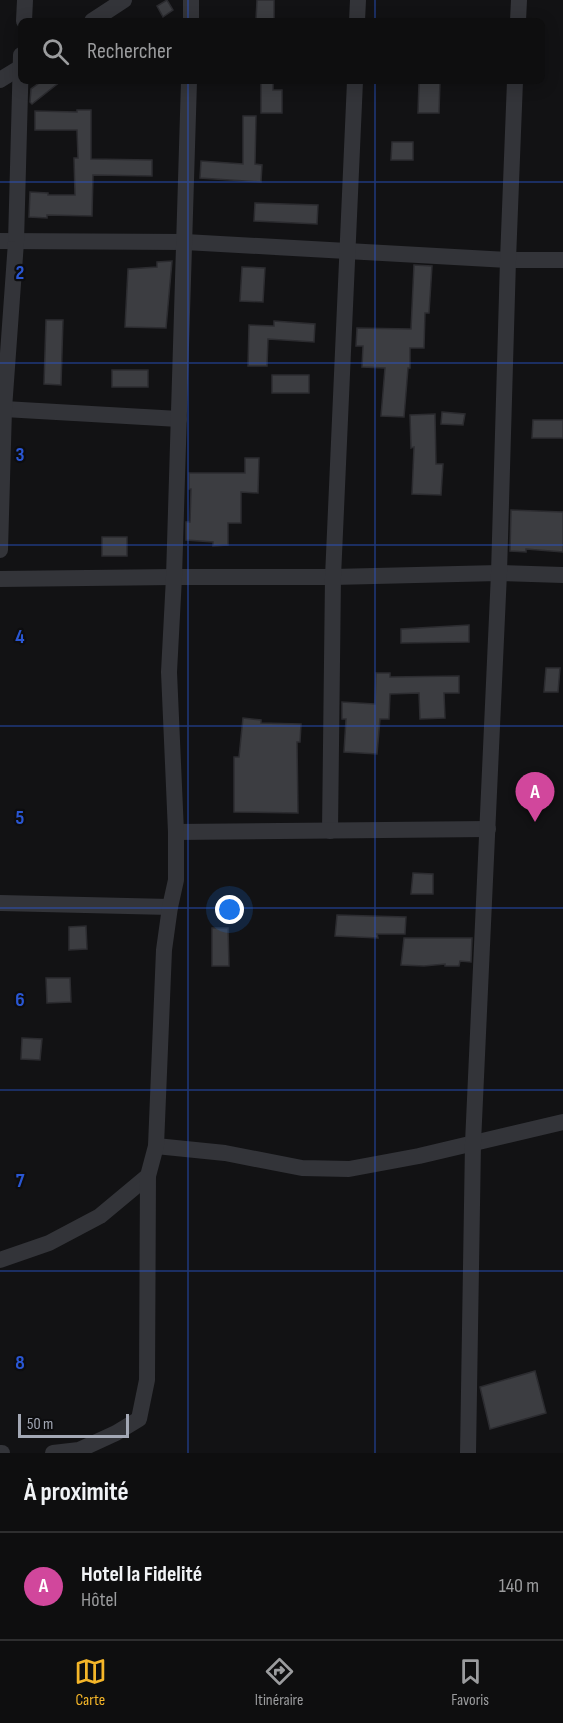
<!DOCTYPE html>
<html lang="fr">
<meta charset="utf-8">
<style>
body{margin:0;font-family:"Sofia Sans Condensed",sans-serif;background:#1c1c1d;color:#f1f3f6}
.scale{position:absolute;left:18px;bottom:15px;width:111px;box-sizing:border-box;padding-left:6px;border:3px solid #a3a8b5;border-top:0;font-size:16px;line-height:21px;white-space:nowrap;color:#a3a8b5;-webkit-text-stroke:4px #0d0d0f;paint-order:stroke}
.you{position:absolute;left:230px;top:910px;width:21px;height:21px;margin:-15px;border:4px solid #fff;border-radius:50%;background:#1a73e8;box-shadow:0 0 0 9px #1a73e833}
.badge{display:grid;place-items:center;width:39px;height:39px;border-radius:50%;background:#f5b629;color:#fff;font-size:20px;font-weight:700}
.pin{position:absolute;translate:-50% -50px;filter:drop-shadow(0 2px 3px #0008)}
.pin::after{content:'';position:absolute;top:32px;width:21px;height:18px;background:inherit;clip-path:polygon(0 0,100% 0,50% 100%)}
.list{margin:0;padding:0;list-style:none}
h2{display:flex;justify-content:space-between;align-items:center;height:78px;margin:0;padding:0 24px;font-size:26px}
h2 small{font-size:20px;font-weight:400;color:#9b9c9e}
.list li{display:grid;grid-template-columns:39px 1fr auto;gap:18px;align-items:center;box-sizing:border-box;height:108px;padding:0 24px;border-top:2px solid #2e2e2f}
.list b{display:block;font-size:22px;white-space:nowrap}
.list p{margin:0;font-size:20px;white-space:nowrap;color:#9b9c9e}
.list em{font-size:20px;font-style:normal;color:#9b9c9e}
.icon{flex:none;width:33px;height:33px;fill:none;stroke:currentColor;stroke-width:2;stroke-linecap:round;stroke-linejoin:round}
.map{position:relative;flex:none;width:563px;height:1453px;overflow:hidden}
.search{position:absolute;background:#0e0e0f;box-shadow:0 3px 15px #0003;left:18px;right:18px;top:18px;height:66px;display:flex;align-items:center;gap:15px;box-sizing:border-box;padding:0 21px;border-radius:9px;color:#9b9c9e;font-size:22px}
.sheet{height:186px;background:#0e0e0f}
nav{display:flex;justify-content:space-around;align-items:center;box-sizing:border-box;height:84px;border-top:2px solid #2e2e2f;background:#0e0e0f;font-size:16px;color:#9b9c9e}
nav a{display:grid;justify-items:center;gap:3px}
nav .on{color:#f5b629}
.map>svg:first-child{display:block}
</style>
<div class="map">
<svg width="563" height="1453" viewBox="0 0 563 1453">
<rect width="100%" height="100%" fill="#121214"/>
<g fill="#3c3d41" stroke="#2c2c30" stroke-width="1.5">
<path d="M167 0 173 10 163 17 157 6Z"/>
<path d="M257 0H274V20H256Z"/>
<path d="M42 81H61L32 104 30 102 31 89Z"/>
<path d="M261 81H273V90H282V113H261Z"/>
<path d="M419 81H440L439 113H418Z"/>
<path d="M77 110H91V159L152 160V176L93 175 92 216 47 215V218L29 217 30 192 48 193V195H75L74 158H78L77 130H35V111L77 112Z"/>
<path d="M243 116H256L255 164 262 165 261 182 200 178 201 161 243 164Z"/>
<path d="M392 142H413V160H391Z"/>
<path d="M255 203 318 205 317 224 254 221Z"/>
<path d="M172 261 166 328 125 327 128 269 157 267V262Z"/>
<path d="M414 265 432 266 429 313H425L424 348H410V368H408L404 417 381 416 385 368 362 367 363 346H356L357 328 411 329Z"/>
<path d="M242 267 265 268 263 302 240 301Z"/>
<path d="M46 320H63L61 385 44 384Z"/>
<path d="M274 321 315 324 314 342 268 339 267 366H248L249 325 274 326Z"/>
<rect x="112" y="370" width="36" height="17"/>
<rect x="272" y="375" width="37" height="18"/>
<path d="M442 412 465 414 463 425 441 424Z"/>
<path d="M435 414 436 464H443L441 495 412 494 414 447 411 448 410 415Z"/>
<path d="M533 420H563V438H532Z"/>
<path d="M245 458H259L258 493 241 492V523H228V545L213 546V542L186 540V522H190L191 489H189V473H245Z"/>
<path d="M511 510 563 512V552L526 549V552L510 551Z"/>
<rect x="102" y="537" width="25" height="19"/>
<path d="M469 625V642L401 643V629Z"/>
<path d="M546 668H560L558 692H544Z"/>
<path d="M376 673H390V677L459 676V693H444L445 718 420 719 419 693 390 694 389 719H380L377 754 344 752 346 719H342V702L375 704Z"/>
<path d="M243 718 261 720V723L301 724 300 742H297L298 813 234 812V757H239Z"/>
<path d="M413 873 433 874V894H411Z"/>
<path d="M337 915 406 917 405 934H377L378 938 335 936Z"/>
<path d="M86 926 87 949 69 950V927Z"/>
<path d="M212 928H228L229 966H212Z"/>
<path d="M404 938H472L471 962 460 961 459 966H445V964L424 966 401 965Z"/>
<path d="M46 978H70L71 1002 47 1003Z"/>
<path d="M22 1038 42 1039 40 1060 21 1059Z"/>
<path d="M535 1371 546 1413 490 1429 480 1387Z"/>
</g>
<g fill="none" stroke-linecap="round" stroke-linejoin="round">
<g stroke="#333439" stroke-width="16">
<path d="M24 21 25 0"/>
<path d="M92 21 124 0"/>
<path d="M191 21V0"/>
<path d="M357 21 358 0"/>
<path d="M518 21 519 0"/>
<path d="M0 80 21 67"/>
<path d="M0 241 185 242 508 260H563"/>
<path d="M4 409 179 419"/>
<path d="M0 550 4 409 16 242 21 55"/>
<path d="M0 579 174 577H333L499 573 563 575"/>
<path d="M330 831 333 577 355 81"/>
<path d="M176 832 488 829"/>
<path d="M0 903 170 907"/>
<path d="M156 1146 225 1153 302 1168 349 1169 419 1156 563 1122"/>
<path d="M0 1260 49 1243 100 1216 148 1176"/>
<path d="M0 1453H2"/>
<path d="M53 1453 79 1450 116 1433 139 1419 147 1380 148 1176 156 1146 164 950 170 907 176 880V832L169 672 174 577 189 81"/>
<path d="M468 1453 473 1143 499 573 508 260 515 81"/>
</g>
</g>
<path fill="none" stroke="#2a57d4" stroke-width="1.5" stroke-opacity="0.55" d="M188 0V21M375 0V21M188 81V1453M375 81V1453M0 182H563M0 363H563M0 545H563M0 726H563M0 908H563M0 1090H563M0 1271H563"/>
<g font-size="20" text-anchor="middle" font-weight="bold" fill="#2a57d4" stroke="#0d0d0f" stroke-width="4.5" stroke-linejoin="round" paint-order="stroke">
<text x="20" y="279">2</text>
<text x="20" y="461">3</text>
<text x="20" y="643">4</text>
<text x="20" y="824">5</text>
<text x="20" y="1006">6</text>
<text x="20" y="1187">7</text>
<text x="20" y="1369">8</text>
</g>
</svg>
<div class="scale">50 m</div>
<div class="you"></div>
<div class="pin badge" style="left:535px;top:822px;background:#d1479c">A</div>
<div class="search"><svg class="icon" aria-label="search" viewBox="0 0 24 24"><circle cx="10" cy="10" r="6"/><path d="M15 15l6 6"/></svg>Rechercher</div>
</div>
<section class="sheet">
<h2>À proximité<small></small></h2>
<ul class="list">
<li><span class="badge" style="background:#d1479c">A</span><div><b>Hotel la Fidelité</b><p>Hôtel</p></div><em>140 m</em></li>
</ul>
</section>
<nav>
<a class="on"><svg class="icon" aria-label="map" viewBox="0 0 24 24"><path d="M3 6l6-2 6 2 6-2v14l-6 2-6-2-6 2zM9 4v14M15 6v14"/></svg>Carte</a>
<a><svg class="icon" aria-label="directions" viewBox="0 0 24 24"><path d="M12 3l9 9-9 9-9-9zM9 14v-3h6M13 9l2 2-2 2"/></svg>Itinéraire</a>
<a><svg class="icon" aria-label="saved" viewBox="0 0 24 24"><path d="M7 4h10v16l-5-4-5 4z"/></svg>Favoris</a>
</nav>
